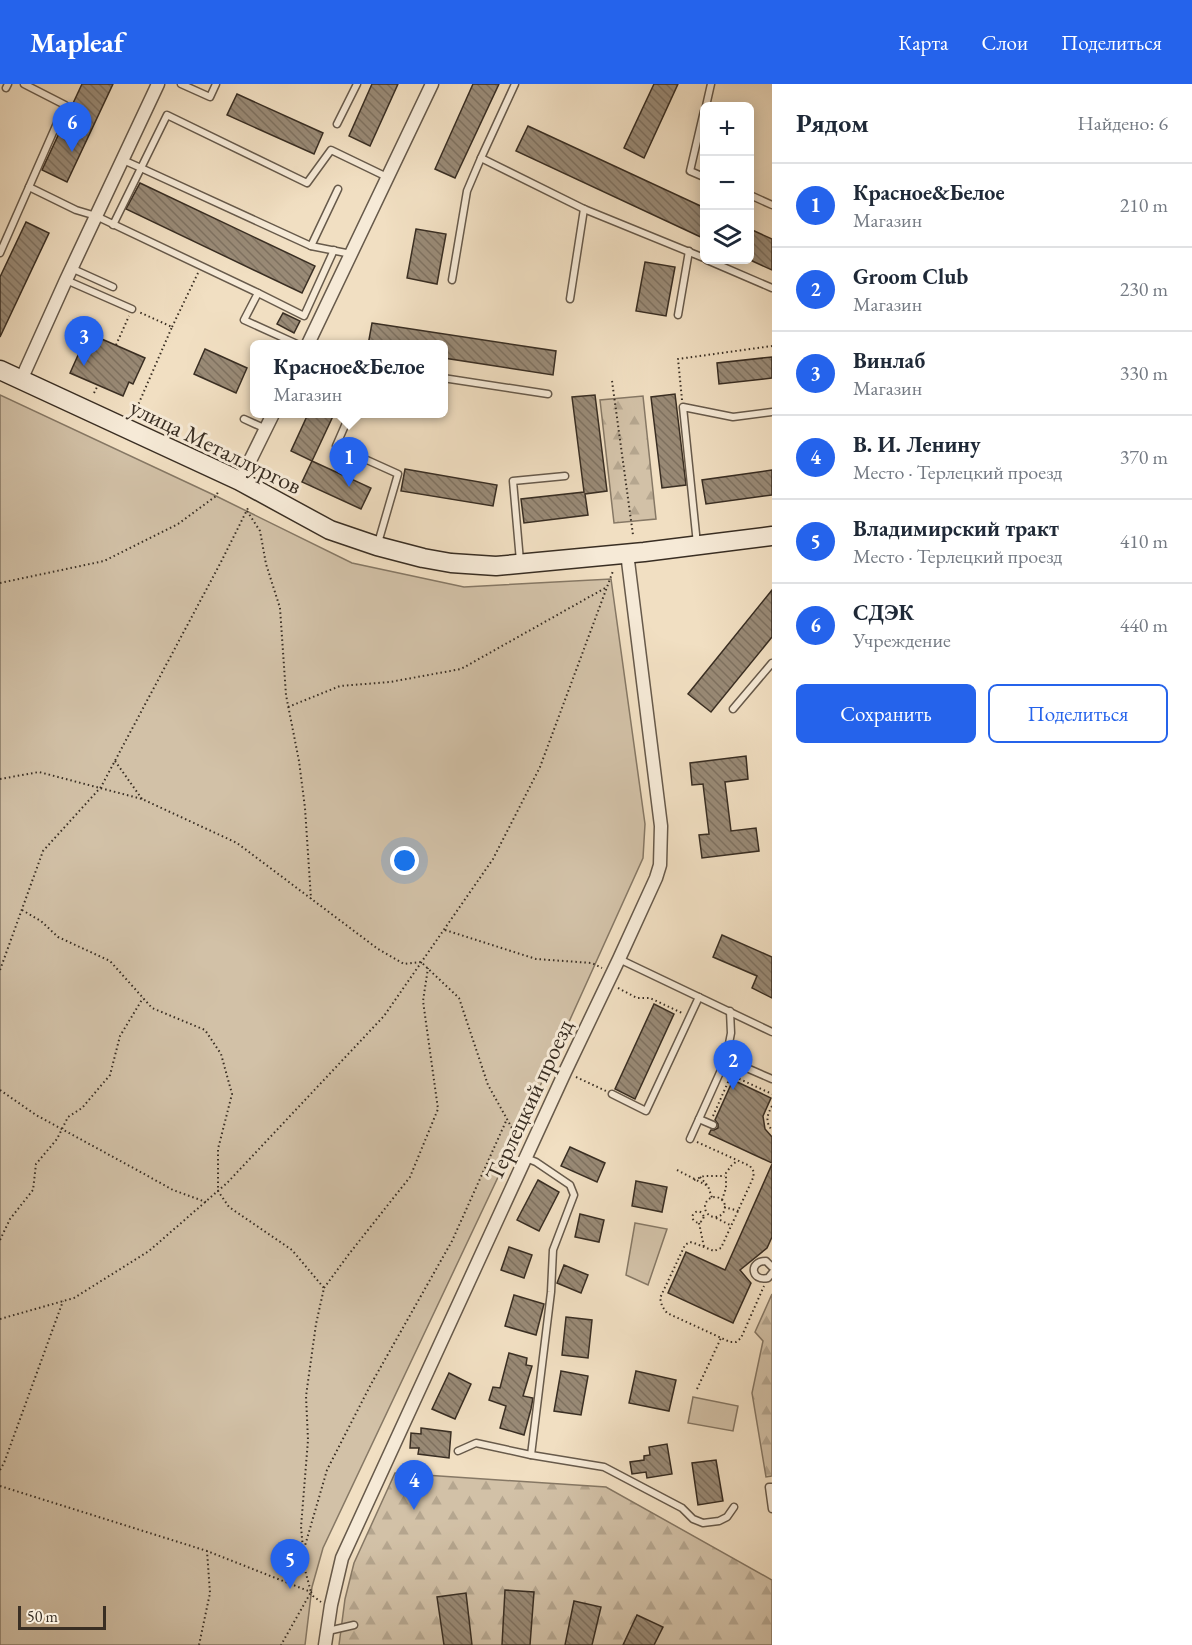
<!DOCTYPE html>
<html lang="ru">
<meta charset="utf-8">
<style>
body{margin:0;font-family:"EB Garamond",serif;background:#f6f6f7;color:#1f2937}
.controls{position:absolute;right:18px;top:18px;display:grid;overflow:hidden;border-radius:9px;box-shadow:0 3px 15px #0003}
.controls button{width:54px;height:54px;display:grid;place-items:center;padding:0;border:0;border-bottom:2px solid #e0e1e3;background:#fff;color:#1f2937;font:30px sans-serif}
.scale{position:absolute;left:18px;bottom:15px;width:88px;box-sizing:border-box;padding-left:6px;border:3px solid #392e23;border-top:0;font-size:16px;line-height:21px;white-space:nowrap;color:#392e23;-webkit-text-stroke:4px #f6ead7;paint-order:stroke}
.you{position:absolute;left:405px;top:777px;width:21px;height:21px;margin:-15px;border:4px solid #fff;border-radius:50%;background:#1a73e8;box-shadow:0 0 0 9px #1a73e833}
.badge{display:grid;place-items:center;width:39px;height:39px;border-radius:50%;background:#2563eb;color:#fff;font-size:20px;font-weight:700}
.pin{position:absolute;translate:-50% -50px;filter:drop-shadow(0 2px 3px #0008)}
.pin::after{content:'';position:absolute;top:32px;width:21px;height:18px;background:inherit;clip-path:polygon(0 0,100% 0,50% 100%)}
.popup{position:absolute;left:250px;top:256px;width:198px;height:78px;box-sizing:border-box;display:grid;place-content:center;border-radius:9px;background:#fff;filter:drop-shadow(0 2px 4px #0005);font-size:20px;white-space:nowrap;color:#747a83}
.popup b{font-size:22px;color:#1f2937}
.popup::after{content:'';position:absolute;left:50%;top:100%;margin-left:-12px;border:12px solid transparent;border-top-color:#fff}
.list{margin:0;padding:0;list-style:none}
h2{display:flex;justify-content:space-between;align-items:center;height:78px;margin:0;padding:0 24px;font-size:26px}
h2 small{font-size:20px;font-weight:400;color:#747a83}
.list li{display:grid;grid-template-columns:39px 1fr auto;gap:18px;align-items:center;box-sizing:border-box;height:84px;padding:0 24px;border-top:2px solid #e0e1e3}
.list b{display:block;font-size:22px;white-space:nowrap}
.list p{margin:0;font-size:20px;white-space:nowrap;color:#747a83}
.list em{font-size:20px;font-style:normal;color:#747a83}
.actions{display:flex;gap:12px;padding:18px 24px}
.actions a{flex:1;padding:14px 0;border:2px solid #2563eb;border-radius:9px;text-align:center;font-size:21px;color:#2563eb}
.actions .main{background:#2563eb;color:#fff}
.icon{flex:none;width:33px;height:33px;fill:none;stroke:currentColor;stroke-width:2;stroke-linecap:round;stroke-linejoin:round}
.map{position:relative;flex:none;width:772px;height:1561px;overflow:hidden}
header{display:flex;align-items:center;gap:36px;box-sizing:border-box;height:84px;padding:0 30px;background:#2563eb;color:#fff}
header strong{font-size:28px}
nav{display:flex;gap:33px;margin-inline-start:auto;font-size:21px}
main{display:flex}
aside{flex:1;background:#fff}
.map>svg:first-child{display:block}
</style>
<header>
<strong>Mapleaf</strong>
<nav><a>Карта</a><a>Слои</a><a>Поделиться</a></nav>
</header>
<main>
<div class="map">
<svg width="772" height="1561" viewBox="0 0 772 1561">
<defs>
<pattern id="forest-firs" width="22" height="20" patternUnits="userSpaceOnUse" patternTransform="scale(1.5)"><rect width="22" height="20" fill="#d2c1a7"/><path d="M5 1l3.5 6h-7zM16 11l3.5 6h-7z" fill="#b5a68f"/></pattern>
<pattern id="building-back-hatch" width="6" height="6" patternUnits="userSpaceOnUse" patternTransform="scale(1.5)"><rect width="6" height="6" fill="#998a76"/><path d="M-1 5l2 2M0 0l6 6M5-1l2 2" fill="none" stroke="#7e7160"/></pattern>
</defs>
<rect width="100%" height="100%" fill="#f1dfc2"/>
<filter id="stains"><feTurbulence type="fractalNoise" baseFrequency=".00333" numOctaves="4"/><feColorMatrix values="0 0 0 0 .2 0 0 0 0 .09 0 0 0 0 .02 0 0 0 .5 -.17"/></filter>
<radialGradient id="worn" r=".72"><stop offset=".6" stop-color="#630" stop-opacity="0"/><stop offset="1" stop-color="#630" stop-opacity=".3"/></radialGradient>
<g fill="url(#forest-firs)" stroke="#867865" stroke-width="1.5">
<path d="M643 312 656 435 614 439 600 316Z"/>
<path d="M772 1210V1392L766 1393 752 1309 763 1257 755 1248Z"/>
<path d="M395 1389 606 1403 772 1496V1561H339L345 1515 354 1479Z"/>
</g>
<g fill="#d2c1a7" stroke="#867865" stroke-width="1.5">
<path d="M0 311 216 412 352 479 464 503 611 495 645 740 643 774 517 1053 323 1464 312 1503 305 1561H0Z"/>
<path d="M635 1139 667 1145 648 1201 626 1191Z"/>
<path d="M693 1313 738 1322 733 1347 688 1339Z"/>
</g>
<g fill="url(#building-back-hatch)" stroke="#392e23" stroke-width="1.5">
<path d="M82 0H113L67 98 42 86Z"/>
<path d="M372 0H398L370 62 349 52Z"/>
<path d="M473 0H499L455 94 435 85Z"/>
<path d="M654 0H678L644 74 624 64Z"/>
<path d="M237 10 323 49 314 70 227 31Z"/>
<path d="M528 42 705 124V155L516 67Z"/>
<path d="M140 99 315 182 302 209 126 125Z"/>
<path d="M26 138 49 149 0 253V193Z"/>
<path d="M416 145 446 150 437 200 407 194Z"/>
<path d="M750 145 772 155V186L750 176Z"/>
<path d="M645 178 675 183 666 232 636 227Z"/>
<path d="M283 229 300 237 294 249 277 240Z"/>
<path d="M372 239 556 267 553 291 444 274V261H368Z"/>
<path d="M88 249 145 274 133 300 129 298 123 312 70 289Z"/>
<path d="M205 265 247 284 236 309 194 290Z"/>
<path d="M772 273V294L719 300 717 279Z"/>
<path d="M675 310 686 401 662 404 651 313Z"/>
<path d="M595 311 607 407 585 410 588 431 524 439 521 415 584 408 572 313Z"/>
<path d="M308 330H334L312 377 291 367Z"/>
<path d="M312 377 371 404 361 425 302 398Z"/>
<path d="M405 385 497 401 493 422 401 407Z"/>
<path d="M772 386V411L706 420 702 396Z"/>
<path d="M772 506V553L711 628 688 610Z"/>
<path d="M746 672 748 695 725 698 731 747 756 744 759 767 702 774 699 751 709 750 703 700 692 701 690 679Z"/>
<path d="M722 851 772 873V914L752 904 757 892 713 873Z"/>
<path d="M654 920 674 930 635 1015 615 1005Z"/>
<path d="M733 996 771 1014 763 1032 765 1045 772 1053V1079L709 1050 711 1046H714L718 1044V1040L715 1036Z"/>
<path d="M570 1063 605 1079 597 1098 561 1082Z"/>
<path d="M772 1080V1153L767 1164 740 1186 751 1199 733 1239 668 1209 686 1168 725 1186Z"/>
<path d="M538 1096 559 1108 539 1147 517 1136Z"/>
<path d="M636 1097 667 1103 662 1128 632 1122Z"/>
<path d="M580 1130 604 1136 599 1158 575 1153Z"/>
<path d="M509 1163 532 1171 524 1194 501 1186Z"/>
<path d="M564 1181 588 1191 581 1209 557 1199Z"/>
<path d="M514 1211 544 1220 536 1251 505 1242Z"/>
<path d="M566 1233 592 1236 588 1274 562 1271Z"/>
<path d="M509 1269 527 1274 526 1281 532 1282 523 1312 533 1314 531 1325 524 1351 500 1344 506 1322 489 1316 493 1303 500 1304Z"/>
<path d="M561 1287 588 1292 581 1331 554 1327Z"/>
<path d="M636 1287 676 1296 669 1327 629 1319Z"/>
<path d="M449 1289 471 1300 455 1335 432 1325Z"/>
<path d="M421 1344 451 1348 449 1374 418 1370 419 1364H410L411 1349 421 1350Z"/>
<path d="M667 1360 672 1390 647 1394 646 1388 632 1390 630 1378 644 1376V1372L650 1371 649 1363Z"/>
<path d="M716 1376 723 1417 698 1421 692 1379Z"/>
<path d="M505 1506 534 1508 530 1561H502Z"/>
<path d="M466 1509 472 1561H444L437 1513Z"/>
<path d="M574 1517 601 1523 592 1561H565Z"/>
<path d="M637 1531 663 1543 654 1561H623Z"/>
</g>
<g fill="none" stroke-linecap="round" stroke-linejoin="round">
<g stroke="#675a4b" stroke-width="9">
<g id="lane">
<path d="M24 0 65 21 29 103 76 126 96 132 258 209 244 236 297 260"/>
<path d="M181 0 210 13 216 0"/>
<path d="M515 0 481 74 584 125 704 174"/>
<path d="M6 4 8 0"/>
<path d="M706 22 711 0"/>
<path d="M704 27 690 87 704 93"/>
<path d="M337 40 357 0"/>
<path d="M123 76 141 84 167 31 307 99 331 66 387 93"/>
<path d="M750 111 772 121"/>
<path d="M113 141 141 84 311 162 338 105"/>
<path d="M311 162 351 170"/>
<path d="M0 169 29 103"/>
<path d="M707 176 772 204"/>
<path d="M71 184 113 203"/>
<path d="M66 196 132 225"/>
<path d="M452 196 467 107 481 74"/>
<path d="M258 209 304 232 334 166"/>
<path d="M570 215 584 125"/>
<path d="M678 231 689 167"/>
<path d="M443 294 548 310"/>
<path d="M350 330 336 362 398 390 378 459"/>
<path d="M244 335 266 345"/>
<path d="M697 460 683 323 733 333 772 328"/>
<path d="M520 477 513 397 565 392"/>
<path d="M733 625 772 579"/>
<path d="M619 875 772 948"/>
<path d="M726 975 731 949 730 927"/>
<path d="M612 1010 646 1027 699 913"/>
<path d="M699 1035 713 1041"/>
<path d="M690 1055 726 975 772 995"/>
<path d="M526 1074 536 1078 570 1101 574 1111 553 1166 551 1208 531 1371 604 1383 682 1424 693 1435 703 1439 719 1437 727 1433 734 1423"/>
<path d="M772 1183 766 1177C748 1177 751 1198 768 1194L772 1189"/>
<path d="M458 1367 476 1359 531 1371"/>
<path d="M772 1403H769L772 1425"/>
<path d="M328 1547 354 1541"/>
</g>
</g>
<g stroke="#675a4b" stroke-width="15">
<g id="street">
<path d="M308 260 432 0"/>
<path d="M21 296 66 196 158 0"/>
<path d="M240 397 273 330"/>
<path d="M325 1561 331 1521 342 1474 565 988 619 875 656 794 660 781 661 742 627 469"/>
</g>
</g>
<g stroke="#392e23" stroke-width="21">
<path id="secondary" d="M0 286 240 397 330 446 377 462 423 474 451 479 496 482 644 468 772 452"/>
</g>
<g stroke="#392e23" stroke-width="2" stroke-dasharray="1.5 3" stroke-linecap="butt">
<path d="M172 243 198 189"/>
<path d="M116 261 129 232"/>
<path d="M612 297 633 451"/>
<path d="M94 309 98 301"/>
<path d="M682 316 678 275 772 262"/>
<path d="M135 328 172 243 139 228"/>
<path d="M247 427 260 447 266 480 280 524 286 611 299 677 305 724 311 815"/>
<path d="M0 499 104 477 178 440 216 412 219 406"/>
<path d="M288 623 340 602 390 598 461 585 607 503"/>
<path d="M115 677 142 715"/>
<path d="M0 695 39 688 142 715 237 759 378 865 404 880 421 878 459 914 488 1001 517 1053 522 1056"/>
<path d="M22 826 41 837 58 853 110 877 152 924 205 946 221 970 232 1010 218 1065V1107L229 1123 292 1166 324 1204 316 1240 306 1312 308 1356 301 1443 305 1486 311 1508 281 1561"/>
<path d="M445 846 536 875 592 879 602 884"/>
<path d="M0 886 43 767 101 703 221 478 249 422"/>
<path d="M618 904 637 914H650L682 929"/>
<path d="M731 991 772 1010"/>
<path d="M576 993 606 1007"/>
<path d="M0 1006 36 1031 137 1086 173 1106 206 1118"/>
<path d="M772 1022C767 1031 765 1038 772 1046"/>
<path d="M713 1032 733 987"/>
<path d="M697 1058 750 1082 754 1088 753 1094 721 1164 714 1167 694 1159 690 1158 685 1161 660 1214 662 1222 667 1229 730 1258H736L741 1254 764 1202"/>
<path d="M677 1086 708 1102"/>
<path d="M700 1093 708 1102 712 1114"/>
<path d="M694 1096 704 1092H725"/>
<circle cx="715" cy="1123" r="10"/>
<path d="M722 1116 726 1104V1089L731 1082 737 1077"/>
<path d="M724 1123 739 1127"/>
<circle cx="698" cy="1133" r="5.5"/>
<path d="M716 1134 732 1142"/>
<path d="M699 1139 704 1163"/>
<path d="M0 1156 10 1135 33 1106 36 1080 57 1055 68 1033 82 1024 110 991 120 952 143 914"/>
<path d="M324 1204 349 1170 410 1093 438 1025 423 917 428 884"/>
<path d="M0 1235 74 1214 149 1167 227 1099 384 932 493 775 540 683 613 487"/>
<path d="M697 1305 721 1254"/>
<path d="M0 1386 4 1379 63 1217"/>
<path d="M0 1402 207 1467 311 1508 313 1512 321 1518"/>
<path d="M304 1465 327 1386 370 1302 452 1157 507 1035"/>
<path d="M199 1561 210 1509 207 1467"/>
</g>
<use href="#lane" stroke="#f6ead7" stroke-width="6"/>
<use href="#street" stroke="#f6ead7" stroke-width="12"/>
<use href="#secondary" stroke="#f6ead7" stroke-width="18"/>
</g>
<g text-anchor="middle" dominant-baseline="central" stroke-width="6" stroke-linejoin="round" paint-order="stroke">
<g font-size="24" fill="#392e23" stroke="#f6ead7">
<text transform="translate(216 362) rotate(26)">улица Металлургов</text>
<text transform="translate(529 1016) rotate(-65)">Терлецкий проезд</text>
</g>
</g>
<rect width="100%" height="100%" filter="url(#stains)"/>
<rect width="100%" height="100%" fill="url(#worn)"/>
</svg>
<div class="controls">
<button>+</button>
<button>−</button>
<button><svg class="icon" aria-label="layers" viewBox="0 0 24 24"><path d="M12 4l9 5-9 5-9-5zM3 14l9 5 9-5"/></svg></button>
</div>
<div class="scale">50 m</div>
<div class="you"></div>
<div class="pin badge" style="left:349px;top:403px">1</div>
<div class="popup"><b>Красное&amp;Белое</b>Магазин</div>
<div class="pin badge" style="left:733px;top:1006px">2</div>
<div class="pin badge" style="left:84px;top:282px">3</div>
<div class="pin badge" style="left:414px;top:1426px">4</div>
<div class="pin badge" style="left:290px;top:1505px">5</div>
<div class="pin badge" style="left:72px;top:68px">6</div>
</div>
<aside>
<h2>Рядом<small>Найдено: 6</small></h2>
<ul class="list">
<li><span class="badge">1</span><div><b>Красное&amp;Белое</b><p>Магазин</p></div><em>210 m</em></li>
<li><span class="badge">2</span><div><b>Groom Club</b><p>Магазин</p></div><em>230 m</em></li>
<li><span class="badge">3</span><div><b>Винлаб</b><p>Магазин</p></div><em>330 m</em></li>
<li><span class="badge">4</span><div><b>В. И. Ленину</b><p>Место · Терлецкий проезд</p></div><em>370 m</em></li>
<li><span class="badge">5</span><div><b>Владимирский тракт</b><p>Место · Терлецкий проезд</p></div><em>410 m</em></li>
<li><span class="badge">6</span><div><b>СДЭК</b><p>Учреждение</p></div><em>440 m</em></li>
</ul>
<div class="actions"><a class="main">Сохранить</a><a>Поделиться</a></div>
</aside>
</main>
